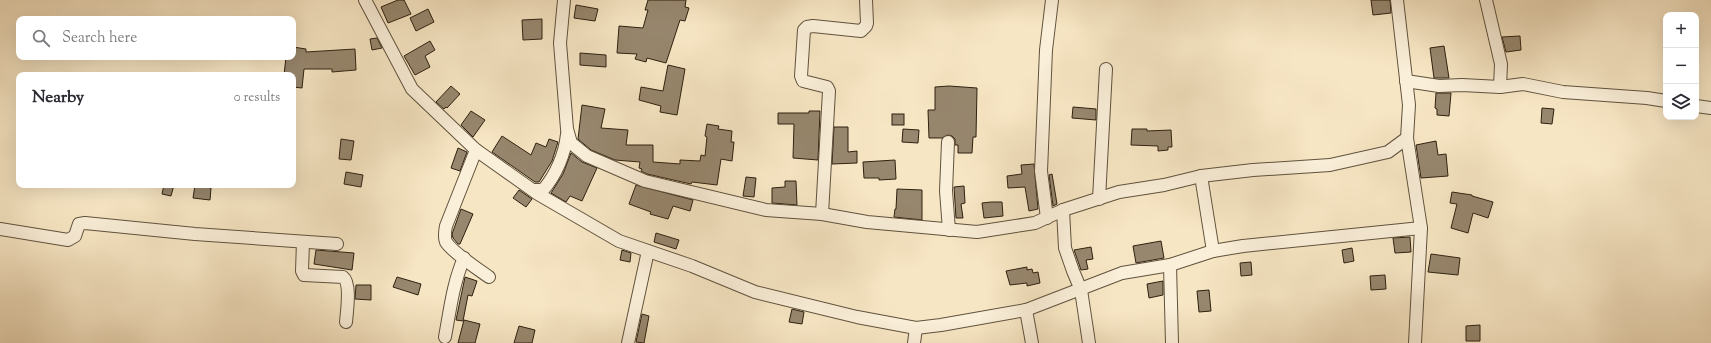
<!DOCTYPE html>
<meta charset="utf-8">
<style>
body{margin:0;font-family:"Sorts Mill Goudy",serif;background:#f2f2f3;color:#2b2b33}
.controls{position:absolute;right:12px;top:12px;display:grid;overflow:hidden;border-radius:8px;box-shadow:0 4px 16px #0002}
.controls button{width:36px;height:36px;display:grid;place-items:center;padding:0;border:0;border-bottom:1px solid #e1e1e2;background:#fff;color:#2b2b33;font:20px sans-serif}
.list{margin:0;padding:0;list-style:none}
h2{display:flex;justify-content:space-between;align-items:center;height:52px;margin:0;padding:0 16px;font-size:17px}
h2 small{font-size:13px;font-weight:400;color:#7c7c81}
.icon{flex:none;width:22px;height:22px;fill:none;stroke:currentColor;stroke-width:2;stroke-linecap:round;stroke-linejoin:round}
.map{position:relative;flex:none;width:1711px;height:343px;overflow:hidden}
.search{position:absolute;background:#fff;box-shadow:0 4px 16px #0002;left:16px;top:16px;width:280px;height:44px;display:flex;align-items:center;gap:10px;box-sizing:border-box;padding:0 14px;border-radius:8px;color:#7c7c81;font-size:15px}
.panel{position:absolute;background:#fff;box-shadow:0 4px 16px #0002;left:16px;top:72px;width:280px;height:116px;border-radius:8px}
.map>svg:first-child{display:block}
</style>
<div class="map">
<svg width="1711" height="343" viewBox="0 0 1711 343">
<rect width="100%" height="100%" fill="#f7e6c4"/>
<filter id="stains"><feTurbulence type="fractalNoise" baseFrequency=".005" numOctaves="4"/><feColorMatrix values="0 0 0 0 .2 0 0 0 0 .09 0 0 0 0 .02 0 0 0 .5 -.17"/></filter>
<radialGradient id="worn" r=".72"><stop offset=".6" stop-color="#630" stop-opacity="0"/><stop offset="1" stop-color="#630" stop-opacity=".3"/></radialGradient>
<g fill="#97876e" stroke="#2e2110">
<path d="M398 0H404L411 14 388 23 381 7Z"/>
<path d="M648 0H686L685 7 689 8 685 21 680 20 666 63 647 58 646 62 635 59 637 54 617 53 619 26 643 28 648 10H645Z"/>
<path d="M1371 0H1390L1391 13 1373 15Z"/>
<path d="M576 5 598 9 595 21 574 18Z"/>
<path d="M428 9 434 22 416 31 410 18Z"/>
<path d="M542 19V39L523 40 522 20Z"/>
<path d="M1520 36 1521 50 1506 52 1502 37Z"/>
<path d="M377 38 382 48 372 50 370 39Z"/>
<path d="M430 41 435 50 425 56 430 67 415 75 404 56Z"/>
<path d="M1444 46 1449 78H1434L1430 48Z"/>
<path d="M293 47 306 49V52L355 49 356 70 332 72V69H304L302 88 293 87V75H284L286 57H293Z"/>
<path d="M580 53 606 55V67L580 65Z"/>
<path d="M668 65 685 69 677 115 660 112 661 106 639 100 641 87 663 91Z"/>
<path d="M451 86 460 94 447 108 446 107 444 109 436 102Z"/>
<path d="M949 86 977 88 976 137H973L972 153H958V145H955V139L952 136 948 135 942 138H929L928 110H935V87Z"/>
<path d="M1436 93H1451L1449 116 1437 115V109L1435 108Z"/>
<path d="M582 105 605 109 601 128 628 130 626 145H653V162L680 164V160L700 161 701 155 705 156 707 137 705 136 707 124 719 126 718 129 732 131 731 142H734L732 161 721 159 717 185 692 182 691 184 647 174 641 171 642 169 639 168 640 162 615 160 591 150 578 139Z"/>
<path d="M1073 107 1096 109V120L1072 118Z"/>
<path d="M1542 108 1554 109 1552 124 1541 123Z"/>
<path d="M471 111 485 120 473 137 461 125Z"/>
<path d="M809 111H820L818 160 793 158 794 124H778V113H809Z"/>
<rect x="892" y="114" width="12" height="11"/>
<path d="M834 127H848V152L857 151V163L832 164Z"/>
<path d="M903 129 919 130 918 143 902 142Z"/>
<path d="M1132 129H1147V131L1171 130 1172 147H1168V150L1158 151V146L1131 145Z"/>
<path d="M502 136 531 155 536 143 546 147 549 139 558 142 552 161 539 182H535L492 152Z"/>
<path d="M341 139 354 141 351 160 339 159Z"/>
<path d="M1436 141 1438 155 1446 154 1448 176 1421 178 1416 145Z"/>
<path d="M458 148 467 152 460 171 451 168Z"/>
<path d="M571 153 582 162 597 168 582 201 570 196 566 202 551 193 563 174Z"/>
<path d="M895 160 896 179 879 180V178H864L863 162Z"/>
<path d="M1034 164 1038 209 1029 211 1025 187 1008 188 1007 176 1022 174 1021 165Z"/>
<path d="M346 172 363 175 361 187 344 184Z"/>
<path d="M1052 174 1057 204 1053 206 1049 175Z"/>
<path d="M746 177 756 178 754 197 743 196Z"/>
<path d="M785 181H796L797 205 772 203V188L785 187Z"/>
<path d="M164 185H174L171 196 162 194Z"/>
<path d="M195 185 211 188 210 200 193 198Z"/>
<path d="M636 185 693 200 690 211 673 206 668 219 650 214 651 212 629 204Z"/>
<path d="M964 186 965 203 961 204 963 218H956L954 187Z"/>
<path d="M897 189 922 190V220L894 217 895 209H896Z"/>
<path d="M519 190 532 199 526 207 513 198Z"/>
<path d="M1452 192 1472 195V196L1493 202 1488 218 1473 213 1468 233 1451 228 1457 204 1450 203Z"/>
<path d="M991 202H1002L1003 216 984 218 982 203Z"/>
<path d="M461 209 473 214 460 244H458L453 238 452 234Z"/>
<path d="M656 233 679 240 676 249 654 242Z"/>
<path d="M1410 237 1411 252 1395 253 1393 238Z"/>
<path d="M1161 241 1164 258 1136 263 1133 246Z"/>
<path d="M1091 247 1093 259 1086 260 1088 269 1081 270 1074 250Z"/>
<path d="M1352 248 1354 261 1344 263 1342 250Z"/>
<path d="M316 250 354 253 352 270 314 264Z"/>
<path d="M622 250 631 253 630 262 620 260Z"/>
<path d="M1431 254 1460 258 1458 275 1428 272Z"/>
<path d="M1251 262 1252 275 1241 276 1240 263Z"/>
<path d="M1027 267V270L1032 269 1033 273 1038 272 1040 283 1027 286V283L1010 285 1006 271Z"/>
<path d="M1385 275 1386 289 1371 290 1370 276Z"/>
<path d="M397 277 421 284 418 295 393 287Z"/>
<path d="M465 277 477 281 472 296 468 295 463 321 456 320Z"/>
<path d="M1163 281V295L1149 298 1147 284Z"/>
<path d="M356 285H371V300L355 299Z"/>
<path d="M1209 290 1211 311 1199 312 1197 291Z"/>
<path d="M792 309 804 312 802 324 789 322Z"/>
<path d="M642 314 649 316 644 343 636 342Z"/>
<path d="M464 320 480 324 475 343H458Z"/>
<path d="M1480 325V341H1466V326Z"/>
<path d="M519 326 535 330 532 343H514Z"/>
</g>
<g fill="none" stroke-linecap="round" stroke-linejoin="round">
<g stroke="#60523d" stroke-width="14">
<g id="minor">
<path d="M365 0 412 89 476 150 538 194 619 241 692 266 755 292 857 317 916 328 941 325 1026 310 1122 273 1170 265 1213 251 1243 246 1421 228 1407 138"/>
<path d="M564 0 560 43 567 129 571 143 587 156 645 181 766 210 822 214 867 222 977 232 1035 223 1063 210 1119 192 1164 185 1201 176 1253 170 1330 165 1388 152 1407 138 1409 105 1397 0"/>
<path d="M1406 81 1439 86 1462 85 1500 87 1501 64 1486 0"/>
<path d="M1500 87 1523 84 1563 92 1647 98 1666 101"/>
<path d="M1696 106 1711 108"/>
<path d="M948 142 946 191 949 230"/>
<path d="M476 150 446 226C445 231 444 237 446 242 453 253 478 269 489 277"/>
<path d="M1201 176 1213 251"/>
<path d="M533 190H543C556 175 565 154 567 134"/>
<path d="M1099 199 1106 69"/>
<path d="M1063 210 1065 248 1073 271 1081 290 1089 343"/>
<path d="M822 214 829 91 827 87 803 81 801 76 804 30 807 27 813 26 861 31 866 26 867 23 866 0"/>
<path d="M1047 218 1041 171 1046 50 1052 0"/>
<path d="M0 229 68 240 75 236 79 224 85 223 195 234 337 244"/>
<path d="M303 242 302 271 304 275 343 277C351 283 347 311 346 322"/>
<path d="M1170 265 1172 343"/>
<path d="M1026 310 1032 343"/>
<path d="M445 337C450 310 453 283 464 258"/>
<path d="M628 343 648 251"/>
<path d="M914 343 916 328"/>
<path d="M1415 343 1421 228"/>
</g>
</g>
<use href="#minor" stroke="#faefd9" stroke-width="12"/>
</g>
<rect width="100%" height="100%" filter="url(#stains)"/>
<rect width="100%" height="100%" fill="url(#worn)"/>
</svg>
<div class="controls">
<button>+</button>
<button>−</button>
<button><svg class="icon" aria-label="layers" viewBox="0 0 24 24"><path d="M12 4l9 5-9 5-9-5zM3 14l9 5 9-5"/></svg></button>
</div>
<div class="search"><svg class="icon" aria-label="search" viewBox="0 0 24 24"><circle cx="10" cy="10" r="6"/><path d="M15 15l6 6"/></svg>Search here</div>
<section class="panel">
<h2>Nearby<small>0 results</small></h2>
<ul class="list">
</ul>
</section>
</div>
